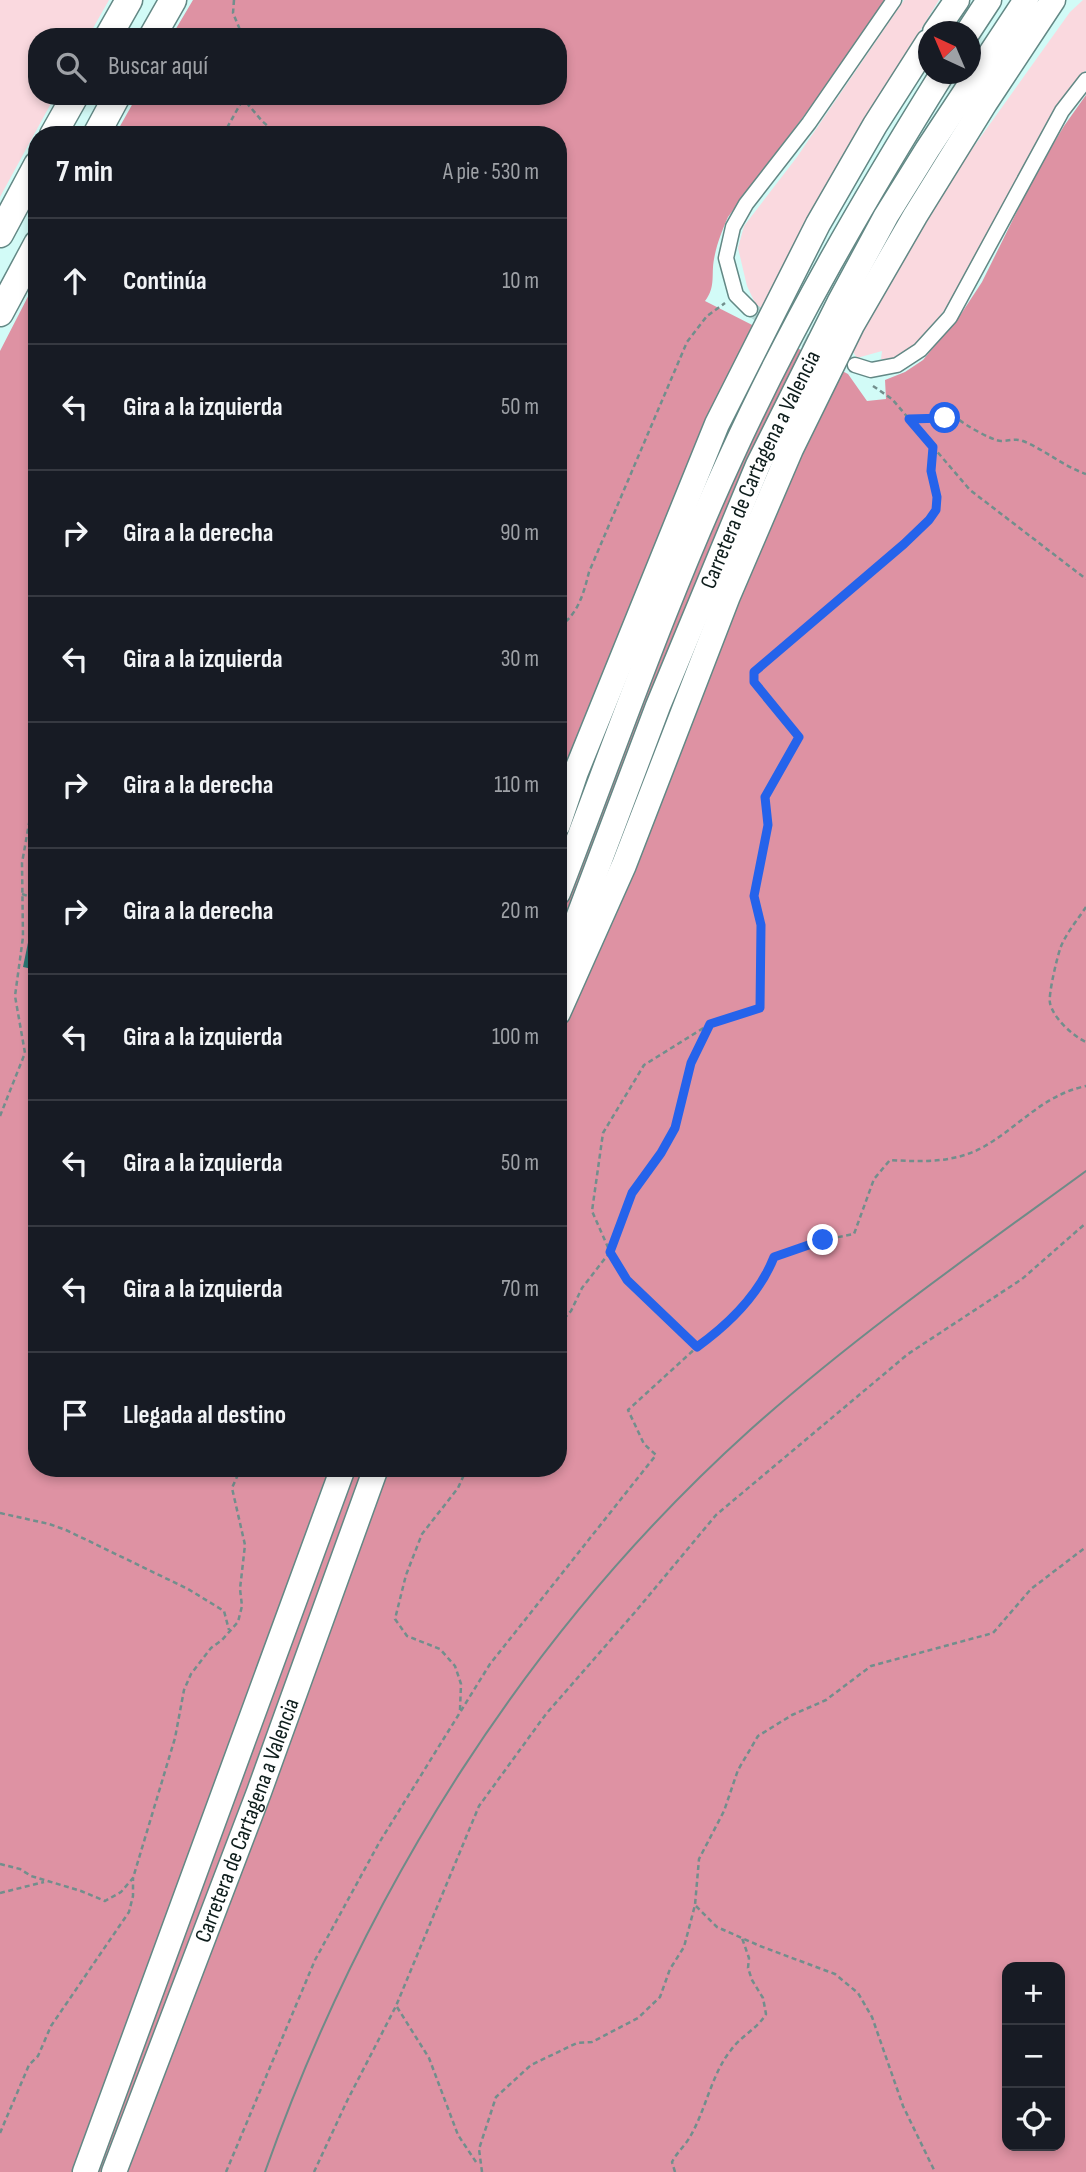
<!DOCTYPE html>
<html lang="es">
<meta charset="utf-8">
<style>
body{margin:0;font-family:"Sofia Sans Condensed",sans-serif;background:#20242c;color:#f1f3f6}
.controls{position:absolute;right:21px;bottom:21px;display:grid;overflow:hidden;border-radius:14px;box-shadow:0 4px 10px #0003}
.controls button{width:63px;height:63px;display:grid;place-items:center;padding:0;border:0;border-bottom:2px solid #363941;background:#171b24;color:#f1f3f6;font:35px sans-serif}
.compass{position:absolute;left:918px;top:21px;width:63px;height:63px;border-radius:50%;background:#171b24;box-shadow:0 4px 10px #0003;rotate:316deg}
.stop{position:absolute;width:21px;height:21px;margin:-16px;border:5px solid #2563eb;border-radius:50%;background:#fff}
.stop.end{background:#2563eb;border-color:#fff;box-shadow:0 2px 7px #0008}
.list{margin:0;padding:0;list-style:none}
h2{display:flex;justify-content:space-between;align-items:center;height:91px;margin:0;padding:0 28px;font-size:30px}
h2 small{font-size:23px;font-weight:400;color:#9ea1a6}
.list li{display:grid;grid-template-columns:46px 1fr auto;gap:21px;align-items:center;box-sizing:border-box;height:126px;padding:0 28px;border-top:2px solid #363941}
.list b{display:block;font-size:26px;white-space:nowrap}
.list em{font-size:23px;font-style:normal;color:#9ea1a6}
.icon{flex:none;width:38px;height:38px;fill:none;stroke:currentColor;stroke-width:2;stroke-linecap:round;stroke-linejoin:round}
.map{position:relative;flex:none;width:1086px;height:2172px;overflow:hidden}
.search{position:absolute;background:#171b24;box-shadow:0 4px 10px #0003;left:28px;top:28px;width:539px;height:77px;display:flex;align-items:center;gap:18px;box-sizing:border-box;padding:0 24px;border-radius:28px;color:#9ea1a6;font-size:26px}
.panel{position:absolute;background:#171b24;box-shadow:0 4px 10px #0003;left:28px;top:126px;width:539px;height:1351px;border-radius:28px}
.map>svg:first-child{display:block}
</style>
<div class="map">
<svg width="1086" height="2172" viewBox="0 0 1086 2172">
<rect width="100%" height="100%" fill="#d2fbf7"/>
<g fill="#fad9df">
<path d="M0 0H109L88 37H37V96H55L0 197Z"/>
<path d="M904 0H939L860 128 762 310 756 305 747 286 738 248 744 226 797 157Z"/>
<path d="M1083 0H1086V70L1046 123 971 266 945 309 926 335 906 351 892 359H881L882 351 857 358 851 349 942 191 1070 12Z"/>
</g>
<path fill="#de92a3" fill-rule="evenodd" d="M193 0H885L815 101 728 217C722 231 717 243 714 259 711 275 716 287 705 301L848 374 867 401 886 399 885 380 905 372 923 360 961 314 982 282 1037 171 1064 126 1086 95V2172H0V351L37 279V1468H558V135H115L137 96H558V37H171ZM1007 1967H1060V2146H1007Z"/>
<path fill="#2c7975" d="M31 928 37 929V970L23 967Z"/>
<g fill="none" stroke-linecap="round" stroke-linejoin="round">
<path stroke="#b5dad6" stroke-width="14" stroke-dasharray="14 7" stroke-linecap="butt" d="M750 309 782 329 823 349"/>
<g stroke="#638885" stroke-width="17">
<g id="minor">
<path d="M750 309 736 295 726 258 733 227 746 204 809 123 894 0"/>
<path d="M855 365 871 370 897 365 920 350 950 317 1062 111 1086 80"/>
</g>
</g>
<g stroke="#638885" stroke-width="27">
<g id="trunk">
<path d="M935 32 957 0"/>
<path d="M968 32 989 0"/>
<path d="M558 825 576 772 717 424 818 224 875 125 928 42"/>
<path d="M558 893C614 748 665 600 730 459 791 325 865 198 942 74"/>
<path id="s1" d="M558 971 658 706 758 465 839 303 886 216 927 150 1026 0"/>
<path d="M558 1013 624 865 728 596 791 449 852 325 915 216 985 103 1053 0"/>
<path d="M85 2172 343 1468"/>
<path id="s2" d="M114 2172 259 1792 376 1468"/>
</g>
</g>
<g stroke="#638885" stroke-width="29">
<g id="motorway">
<path d="M108 37 129 0"/>
<path d="M152 37 173 0"/>
<path d="M53 135 75 96"/>
<path d="M96 135 117 96"/>
<path d="M0 234 37 165"/>
<path d="M0 313 37 244"/>
</g>
</g>
<g stroke="#728e8c" stroke-width="2.5" stroke-dasharray="5 3.5" stroke-linecap="butt">
<path d="M234 0 233 13 243 37"/>
<path d="M241 96 262 121 278 135"/>
<path d="M223 135 242 101"/>
<path d="M873 386 892 399 970 490 1086 579"/>
<path d="M909 420 958 419C965 425 993 441 1001 441 1009 441 1015 438 1023 441 1045 450 1063 466 1086 474"/>
<path d="M558 624H563C579 611 584 592 589 572L687 342 707 316 725 303"/>
<path d="M558 632 563 624"/>
<path d="M22 894 37 899"/>
<path d="M1086 907C1078 919 1068 931 1062 944 1058 952 1048 995 1050 1003 1053 1018 1073 1036 1086 1042"/>
<path d="M0 1116 25 1053 15 996 23 937 22 863 30 818 37 798"/>
<path d="M558 1325 571 1311 582 1288 610 1252 632 1193 661 1153 675 1128 691 1064 710 1024"/>
<path d="M697 1347C729 1324 759 1295 774 1257L823 1240 854 1234 874 1179 890 1160C923 1162 956 1163 985 1146 1021 1125 1043 1095 1086 1086"/>
<path d="M0 1513 49 1524 66 1530 188 1589 224 1611 229 1630"/>
<path d="M460 1710 461 1684 455 1666 440 1649 407 1636 395 1619 406 1575 422 1534 458 1488 467 1468"/>
<path d="M0 1864 20 1869 31 1876 81 1891 105 1901 121 1892 133 1878 175 1738 184 1690 191 1674 211 1648 222 1640 238 1622 242 1606 240 1589 245 1545 232 1488 241 1468"/>
<path d="M0 1893 44 1882"/>
<path d="M696 1906 717 1927 760 1946 835 1974 858 1993 872 2017 903 2106 935 2172"/>
<path d="M397 2007 429 2058 458 2135 478 2165"/>
<path d="M0 2133 29 2065 38 2056 51 2026 129 1912 133 1896V1878"/>
<path d="M226 2172 315 1960 379 1843 490 1664 656 1455 644 1444 628 1410 697 1347 627 1280 610 1252 592 1211 603 1133 644 1065 710 1024 760 1008 761 925 754 896 768 825 765 797 799 737 754 682V672L904 544 929 520 936 510 935 483 931 471 933 447"/>
<path d="M314 2172 347 2101 396 2006 479 1806 546 1714 636 1611 716 1515 908 1354 1022 1279 1086 1223"/>
<path d="M482 2172 479 2149 496 2097 531 2065 577 2043 592 2042 638 2018 660 1997 670 1969 684 1947 695 1905 699 1859 724 1811 738 1770 758 1736 792 1715 826 1700 871 1666 993 1633 1031 1589 1086 1547"/>
<path d="M675 2172 672 2162C677 2152 686 2145 691 2135 706 2109 712 2073 731 2050 741 2036 757 2029 766 2014L763 1998 752 1980 748 1968 749 1958 742 1938"/>
</g>
<use href="#minor" stroke="#fff" stroke-width="14"/>
<use href="#trunk" stroke="#fff" stroke-width="24"/>
<use href="#motorway" stroke="#fff" stroke-width="26"/>
<path stroke="#6f8b88" stroke-width="2" d="M265 2172C365 1890 527 1631 750 1430 855 1336 972 1254 1086 1171"/>
</g>
<g fill="none" stroke-linecap="round" stroke-linejoin="round">
<path stroke="#2563eb" stroke-width="9" d="M823 1240 774 1257C759 1295 729 1324 697 1347L627 1280 610 1252 632 1193 661 1153 675 1128 691 1063 710 1024 760 1008 761 925 754 896 768 825 765 797 799 737 754 682V672L904 544 929 520 936 510 937 497 931 471 933 447 909 419 945 418"/>
</g>
<g text-anchor="middle" dominant-baseline="central" stroke-width="5" stroke-linejoin="round" paint-order="stroke">
<g font-size="23" fill="#0e1d1c" stroke="#fff">
<text stroke="none"><textPath href="#s1" startOffset="541">Carretera de Cartagena a Valencia</textPath></text>
<text stroke="none"><textPath href="#s2" startOffset="376">Carretera de Cartagena a Valencia</textPath></text>
</g>
</g>
</svg>
<div class="controls">
<button>+</button>
<button>−</button>
<button><svg class="icon" aria-label="locate" viewBox="0 0 24 24"><circle cx="12" cy="12" r="6"/><path d="M12 2v4M12 18v4M2 12h4M18 12h4"/></svg></button>
</div>
<svg class="compass" viewBox="-18 -18 36 36"><path d="M0-13l5 13h-10z" fill="#e53935"/><path d="M0 13l5-13h-10z" fill="#9ea1a6"/></svg>
<div class="stop" style="left:945px;top:418px"></div>
<div class="stop end" style="left:823px;top:1240px"></div>
<div class="search"><svg class="icon" aria-label="search" viewBox="0 0 24 24"><circle cx="10" cy="10" r="6"/><path d="M15 15l6 6"/></svg>Buscar aquí</div>
<section class="panel">
<h2>7 min<small>A pie · 530 m</small></h2>
<ul class="list">
<li><svg class="icon" aria-label="ahead" viewBox="0 0 24 24"><path d="M12 20V5M6 11l6-6 6 6"/></svg><div><b>Continúa</b></div><em>10 m</em></li>
<li><svg class="icon" aria-label="left" viewBox="0 0 24 24"><path d="M17 20v-9H6M10 6l-5 5 5 5"/></svg><div><b>Gira a la izquierda</b></div><em>50 m</em></li>
<li><svg class="icon" aria-label="right" viewBox="0 0 24 24"><path d="M7 20v-9h11M14 6l5 5-5 5"/></svg><div><b>Gira a la derecha</b></div><em>90 m</em></li>
<li><svg class="icon" aria-label="left" viewBox="0 0 24 24"><path d="M17 20v-9H6M10 6l-5 5 5 5"/></svg><div><b>Gira a la izquierda</b></div><em>30 m</em></li>
<li><svg class="icon" aria-label="right" viewBox="0 0 24 24"><path d="M7 20v-9h11M14 6l5 5-5 5"/></svg><div><b>Gira a la derecha</b></div><em>110 m</em></li>
<li><svg class="icon" aria-label="right" viewBox="0 0 24 24"><path d="M7 20v-9h11M14 6l5 5-5 5"/></svg><div><b>Gira a la derecha</b></div><em>20 m</em></li>
<li><svg class="icon" aria-label="left" viewBox="0 0 24 24"><path d="M17 20v-9H6M10 6l-5 5 5 5"/></svg><div><b>Gira a la izquierda</b></div><em>100 m</em></li>
<li><svg class="icon" aria-label="left" viewBox="0 0 24 24"><path d="M17 20v-9H6M10 6l-5 5 5 5"/></svg><div><b>Gira a la izquierda</b></div><em>50 m</em></li>
<li><svg class="icon" aria-label="left" viewBox="0 0 24 24"><path d="M17 20v-9H6M10 6l-5 5 5 5"/></svg><div><b>Gira a la izquierda</b></div><em>70 m</em></li>
<li><svg class="icon" aria-label="arrive" viewBox="0 0 24 24"><path d="M6 21V4h12l-3 4 3 4H6"/></svg><div><b>Llegada al destino</b></div></li>
</ul>
</section>
</div>
